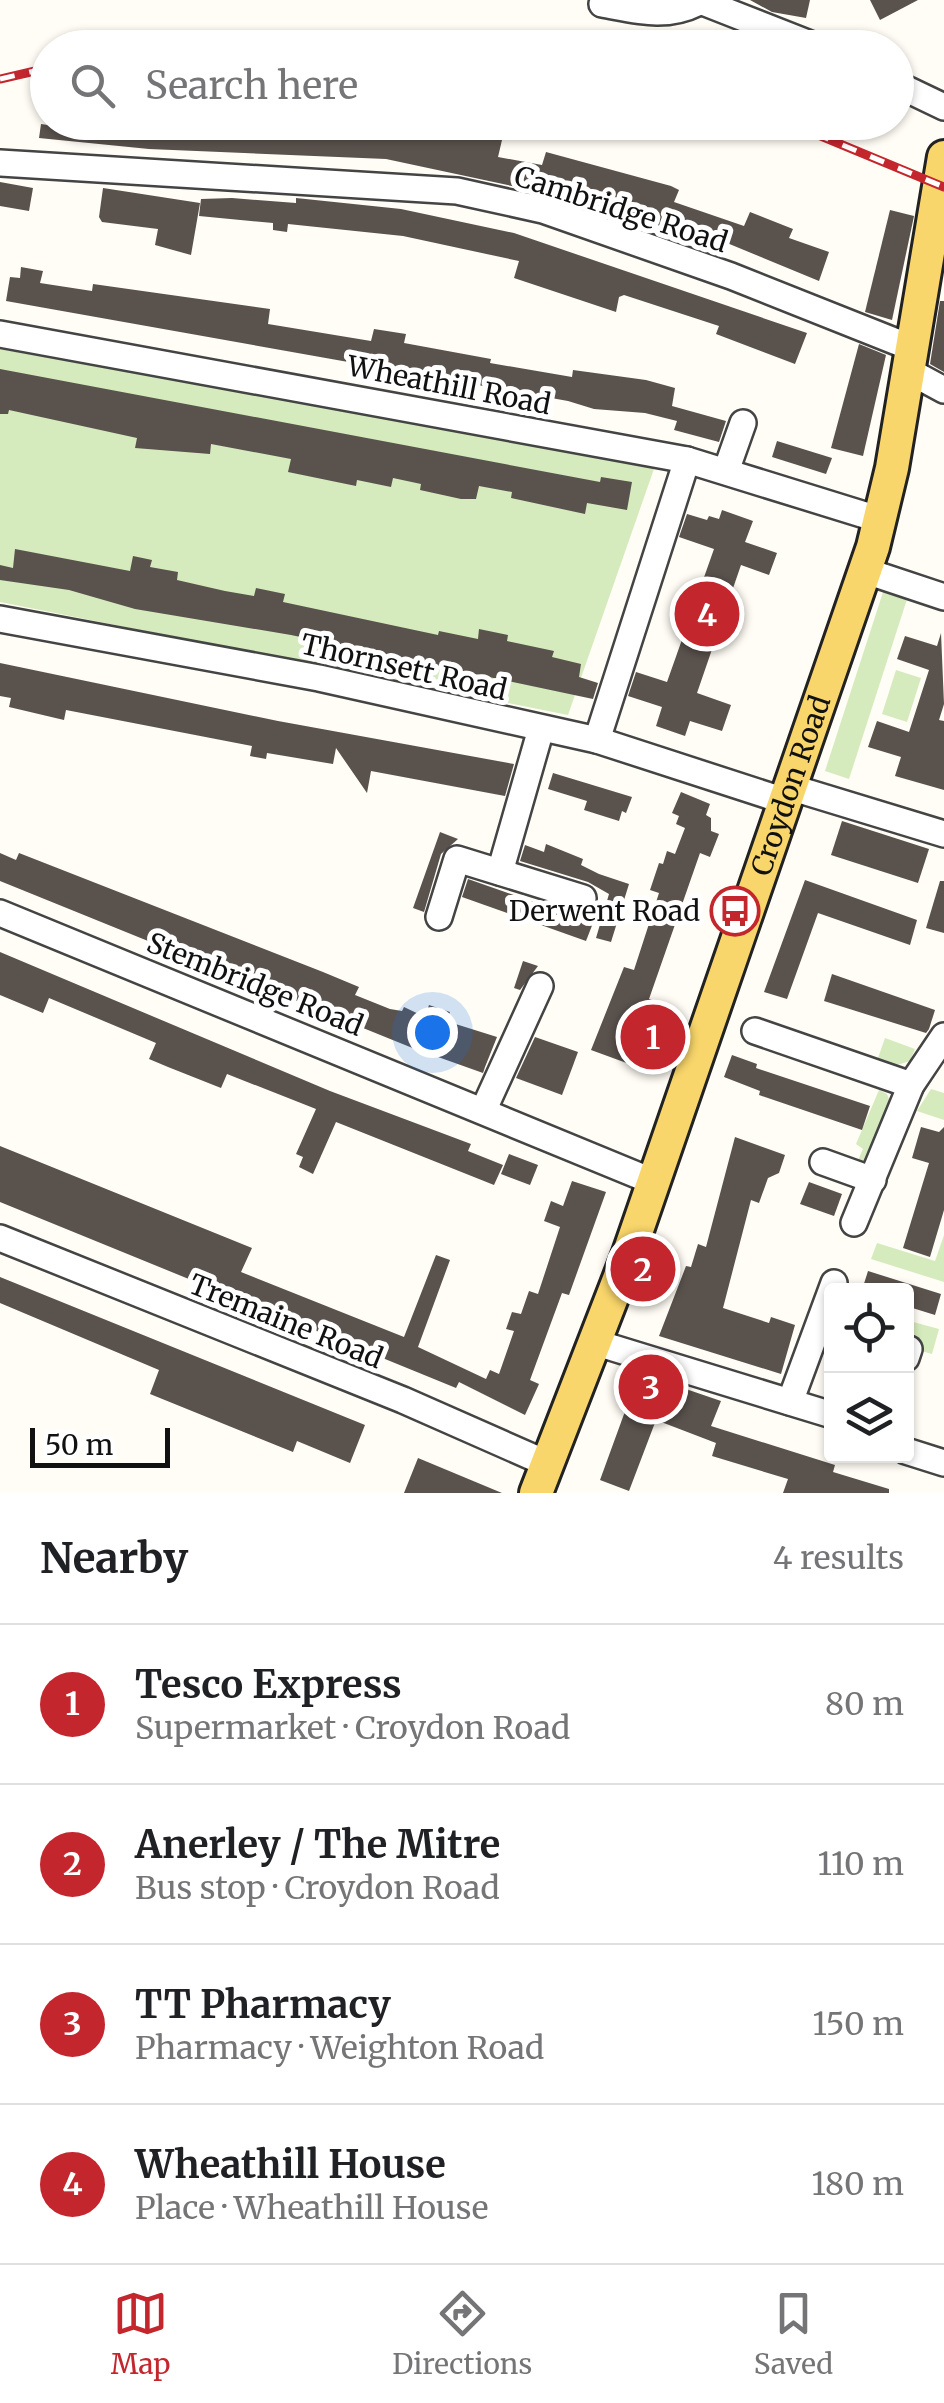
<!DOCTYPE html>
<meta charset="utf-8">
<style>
body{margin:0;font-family:Merriweather,serif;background:#f6f6f6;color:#202124}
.controls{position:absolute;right:30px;bottom:30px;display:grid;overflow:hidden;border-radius:10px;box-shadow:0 2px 8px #0004}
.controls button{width:90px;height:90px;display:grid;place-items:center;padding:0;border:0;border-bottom:2px solid #e0e0e0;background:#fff;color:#202124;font:50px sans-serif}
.scale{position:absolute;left:30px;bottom:25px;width:140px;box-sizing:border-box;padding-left:10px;border:5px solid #111;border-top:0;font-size:28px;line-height:35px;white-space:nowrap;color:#111;-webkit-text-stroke:8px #fff;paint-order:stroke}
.you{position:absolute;left:432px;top:1032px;width:35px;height:35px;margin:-25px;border:8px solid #fff;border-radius:50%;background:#1a73e8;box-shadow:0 0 0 15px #1a73e833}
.badge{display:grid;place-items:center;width:65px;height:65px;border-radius:50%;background:#c4262e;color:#fff;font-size:32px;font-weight:700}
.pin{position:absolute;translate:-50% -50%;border:5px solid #fff;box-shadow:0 2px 10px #0006}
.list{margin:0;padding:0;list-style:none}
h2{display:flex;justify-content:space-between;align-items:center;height:130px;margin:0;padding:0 40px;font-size:42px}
h2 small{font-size:32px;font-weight:400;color:#757577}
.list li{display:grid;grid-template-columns:65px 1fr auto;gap:30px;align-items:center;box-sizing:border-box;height:160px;padding:0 40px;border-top:2px solid #e0e0e0}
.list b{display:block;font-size:38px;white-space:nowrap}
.list p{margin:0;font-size:32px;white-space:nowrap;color:#757577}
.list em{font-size:32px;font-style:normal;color:#757577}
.icon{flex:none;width:55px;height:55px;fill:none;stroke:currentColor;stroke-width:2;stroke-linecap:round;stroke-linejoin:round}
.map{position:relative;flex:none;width:944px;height:1493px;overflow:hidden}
.search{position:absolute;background:#fff;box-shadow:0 2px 8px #0004;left:30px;right:30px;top:30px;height:110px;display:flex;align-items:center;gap:25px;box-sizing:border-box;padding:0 35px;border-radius:55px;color:#757577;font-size:38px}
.sheet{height:770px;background:#fff}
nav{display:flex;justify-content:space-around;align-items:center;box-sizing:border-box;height:140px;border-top:2px solid #e0e0e0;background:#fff;font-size:28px;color:#757577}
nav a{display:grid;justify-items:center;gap:5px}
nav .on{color:#c4262e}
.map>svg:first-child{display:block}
</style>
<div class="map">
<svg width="944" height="1493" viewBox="0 0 944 1493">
<rect width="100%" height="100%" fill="#fffdf5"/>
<g fill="#d5ebbd">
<path d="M0 349 655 466 568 715 0 602Z"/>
<path d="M885 586 909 593 849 779 825 771Z"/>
<path d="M896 670 921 678 907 722 882 714Z"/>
<path d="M885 1038 915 1049 910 1061 897 1065 878 1058Z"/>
<path d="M931 1089 944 1093V1120L917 1111Z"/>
<path d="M879 1090 887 1094 893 1109 872 1169 855 1167 863 1149 856 1144Z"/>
<path d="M944 1235V1282L871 1259 877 1243 935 1261Z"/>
<path d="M906 1320 939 1329 932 1354 907 1347Z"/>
</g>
<g fill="#5a524d">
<path d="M750 0H810L806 18 772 12Z"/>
<path d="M870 0H918L880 20Z"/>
<path d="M62 122 394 132 396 122H412L502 140 498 157 542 165 546 152 671 186 679 190 674 202 744 226 750 212 793 229 789 238 829 252 819 281 727 243 726 246 527 185 526 189 386 159 149 149 39 138 41 124 61 127Z"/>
<path d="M0 182 33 188 29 211 0 206Z"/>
<path d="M103 188 200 203 191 255 155 245 158 229 102 222 99 217Z"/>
<path d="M232 198 296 203V198L401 209 514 233 807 333 795 364 716 334 719 326 624 295 619 297 616 312 514 278 519 261 403 236 288 224 287 232 273 230V223L199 216 201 199Z"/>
<path d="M890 210 914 216 892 320 865 312Z"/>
<path d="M21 267 43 271 40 283 92 291 93 284 270 309 268 324 371 341 374 329 406 334 404 343 491 359 490 363 572 377 573 370 646 380 675 388 672 406 726 421 719 442 674 430 677 421 645 413 594 409 568 401 6 301 10 277 20 278Z"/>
<path d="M940 301H944V372L930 364Z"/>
<path d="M859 344 886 355 863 456 831 448Z"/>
<path d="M0 369 600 482 601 477 632 482 627 510 587 503 585 514 511 498 512 492 479 486 476 499H461L420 490 421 484 393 478 391 487 357 480 356 486 288 472 291 459 211 444 210 454 135 448 137 438 9 410 8 414H0Z"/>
<path d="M777 441 832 458 826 474 772 457Z"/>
<path d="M722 510 753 521 745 542 777 553 769 575 741 565 697 693 731 705 722 731 690 721 685 736 656 726 662 707 628 696 636 672 667 682 714 549 679 537 687 514 707 520 709 516 719 519Z"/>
<path d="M15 549 130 571 133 556 152 560 150 567 178 572 177 580 225 591 254 596 256 588 285 594 283 602 438 635 439 631 478 639 479 629 508 635 507 641 554 651 552 657 581 664 579 677 598 683 593 699 291 635 135 609 69 590 0 580V565L13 568Z"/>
<path d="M941 633 944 704 939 720 944 721V790L895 776 901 757 868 747 877 721 909 732 929 670 897 659 905 636 937 646Z"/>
<path d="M0 663 278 721 514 764 505 796 371 771 367 793 336 748 333 764 267 753 266 759 250 756 252 746 66 710 64 720 9 707 11 698 0 696Z"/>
<path d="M553 773 632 797 626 813 622 811 619 821 584 810 587 801 548 789Z"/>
<path d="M681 792 710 804 706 815 711 818V831L719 834 710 857 700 853 649 999 674 1008 654 1064 635 1058 632 1065 591 1050 624 967 634 970 659 893 650 890 659 863 663 864 667 851 675 854 685 828 676 824 679 816 672 813Z"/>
<path d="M842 821 929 849 918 883 831 855Z"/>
<path d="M440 832 458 839 441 854 424 912 413 908Z"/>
<path d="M546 844 583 859 581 865 599 874 629 884 611 942 596 938 609 894 588 882 520 861 525 845 544 852Z"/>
<path d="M0 853 16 860 19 853 323 972 359 987 355 995 390 1009 402 1011 404 1007 425 1017 429 1005 450 1012 446 1021 497 1037 485 1067 483 1073 410 1047 0 881Z"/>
<path d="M468 879 593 923 586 941 462 897Z"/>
<path d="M805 880 917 920 910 945 818 913 787 999 764 992Z"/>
<path d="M940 881H944V933L926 928Z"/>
<path d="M0 952 330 1091 471 1144 468 1151 503 1165 494 1185 336 1122 313 1174 299 1167 303 1157 296 1154 316 1109 227 1074 221 1088 168 1067 149 1059 156 1043 49 998 43 1013 0 995Z"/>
<path d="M523 961 538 966 520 990 514 988Z"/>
<path d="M832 974 935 1010 929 1029 926 1033 824 1001Z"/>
<path d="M535 1037 578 1052 562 1095 516 1078Z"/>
<path d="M732 1055 757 1064 756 1068 870 1106 862 1130 759 1095 760 1091 724 1077Z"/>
<path d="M921 1127 939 1132 944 1127V1210L930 1257 903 1248 929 1163 912 1158Z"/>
<path d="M735 1137 785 1155 779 1173 768 1178 759 1203 751 1200 723 1308 769 1323 771 1317 795 1325 781 1374 659 1336 686 1266 691 1267 698 1244 706 1247Z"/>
<path d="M0 1146 252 1248 241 1272 404 1337 436 1255 450 1260 418 1347 486 1379 490 1370 499 1374 514 1331 506 1329 512 1312 521 1314 529 1291 538 1294 560 1227 544 1221 551 1201 563 1206 572 1181 606 1192 569 1295 562 1293 530 1380 539 1384 525 1415 459 1382 456 1388 0 1202Z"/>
<path d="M509 1154 538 1165 530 1185 501 1174Z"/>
<path d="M809 1182 842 1194 834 1216 800 1204Z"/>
<path d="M868 1271 941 1294 935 1315 906 1306V1290H862Z"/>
<path d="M0 1277 365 1425 350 1463 297 1441 293 1452 150 1394 159 1370 0 1303Z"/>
<path d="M639 1373 721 1401 711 1426 835 1465 833 1472 889 1489V1493H783L788 1479 712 1456 716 1443 656 1420 629 1491 600 1480Z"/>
<path d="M418 1458 502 1493H404Z"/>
</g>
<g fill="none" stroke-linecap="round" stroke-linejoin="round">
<g stroke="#444" stroke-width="30">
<g id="minor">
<path d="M698 0 820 48"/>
<path d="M602 4C636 10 665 19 697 3"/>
<path d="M896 84 944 107"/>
<path d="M0 163 457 191 543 210 731 276 912 348"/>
<path d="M0 334 687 460 881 520"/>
<path d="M907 370 944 390"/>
<path d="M726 471 743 423"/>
<path d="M866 571 944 597"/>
<path d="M0 619 319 678 597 740 788 802"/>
<path d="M597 740 687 460"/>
<path d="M793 788 944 834"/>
<path d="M500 872 541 729"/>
<path d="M0 913 654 1182"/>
<path d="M439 917 457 859 583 898"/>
<path d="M755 1031 911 1085"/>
<path d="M484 1109 540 986"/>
<path d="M823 1162 873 1180"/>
<path d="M854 1223 911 1085 944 1036"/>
<path d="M0 1238 403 1400 548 1464"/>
<path d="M597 1343 832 1415"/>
<path d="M906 1358 909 1349"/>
<path d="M790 1402 834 1283"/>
<path d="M906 1451 944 1463"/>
</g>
</g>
<g stroke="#222" stroke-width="38">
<g id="major">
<path id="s1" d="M536 1493 628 1256 873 547 892 468 944 157"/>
</g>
</g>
<use href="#minor" stroke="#fff" stroke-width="25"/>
<use href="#major" stroke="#f9d66b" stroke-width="32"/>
<g stroke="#c4262e" stroke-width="9">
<g id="rail">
<path d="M118 48C251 30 383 33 516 48"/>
<path d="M0 79 48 68"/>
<path d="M787 122 944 187"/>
</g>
</g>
<use href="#rail" stroke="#fff" stroke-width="5" stroke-dasharray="15" stroke-linecap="butt"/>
</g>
<defs>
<g id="bus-ring" transform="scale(2.5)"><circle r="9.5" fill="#fff" stroke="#c4262e" stroke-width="1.5"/><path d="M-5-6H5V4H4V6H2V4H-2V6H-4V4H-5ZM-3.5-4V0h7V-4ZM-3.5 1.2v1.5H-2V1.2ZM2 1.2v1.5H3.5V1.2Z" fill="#c4262e"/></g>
</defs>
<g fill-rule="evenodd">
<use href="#bus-ring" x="735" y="911"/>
</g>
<g text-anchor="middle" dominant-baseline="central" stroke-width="10" stroke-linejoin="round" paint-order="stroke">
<g font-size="28" fill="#111" stroke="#fff">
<text transform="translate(621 209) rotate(18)">Cambridge Road</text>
<text transform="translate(449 385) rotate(11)">Wheathill Road</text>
<text transform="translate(404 667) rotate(13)">Thornsett Road</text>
<text stroke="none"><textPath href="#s1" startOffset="752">Croydon Road</textPath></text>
<text transform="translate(255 984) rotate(22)">Stembridge Road</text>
<text transform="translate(286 1321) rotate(22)">Tremaine Road</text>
</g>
<g font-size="28" fill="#111" stroke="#fff" text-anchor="end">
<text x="700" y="911">Derwent Road</text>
</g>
</g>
</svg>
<div class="controls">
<button><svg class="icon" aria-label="locate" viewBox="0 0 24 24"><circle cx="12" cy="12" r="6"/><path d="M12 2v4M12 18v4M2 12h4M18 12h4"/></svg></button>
<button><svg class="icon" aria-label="layers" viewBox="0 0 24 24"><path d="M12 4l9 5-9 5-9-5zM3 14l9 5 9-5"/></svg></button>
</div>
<div class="scale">50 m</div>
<div class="you"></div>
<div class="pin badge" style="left:653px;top:1037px">1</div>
<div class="pin badge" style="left:643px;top:1269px">2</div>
<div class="pin badge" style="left:651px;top:1387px">3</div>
<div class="pin badge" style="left:707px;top:614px">4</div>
<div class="search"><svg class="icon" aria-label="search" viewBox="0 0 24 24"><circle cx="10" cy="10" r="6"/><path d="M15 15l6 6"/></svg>Search here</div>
</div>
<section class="sheet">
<h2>Nearby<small>4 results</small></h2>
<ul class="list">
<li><span class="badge">1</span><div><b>Tesco Express</b><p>Supermarket · Croydon Road</p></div><em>80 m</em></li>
<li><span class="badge">2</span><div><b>Anerley / The Mitre</b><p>Bus stop · Croydon Road</p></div><em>110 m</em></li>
<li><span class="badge">3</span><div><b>TT Pharmacy</b><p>Pharmacy · Weighton Road</p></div><em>150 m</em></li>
<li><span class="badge">4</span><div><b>Wheathill House</b><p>Place · Wheathill House</p></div><em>180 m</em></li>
</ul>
</section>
<nav>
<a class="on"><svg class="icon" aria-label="map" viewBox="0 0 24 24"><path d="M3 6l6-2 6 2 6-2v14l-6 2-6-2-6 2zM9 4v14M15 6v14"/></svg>Map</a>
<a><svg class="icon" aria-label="directions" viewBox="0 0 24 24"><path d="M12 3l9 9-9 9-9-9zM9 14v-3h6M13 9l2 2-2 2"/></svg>Directions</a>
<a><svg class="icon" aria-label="saved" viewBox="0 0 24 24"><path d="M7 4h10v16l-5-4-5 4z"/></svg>Saved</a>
</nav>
